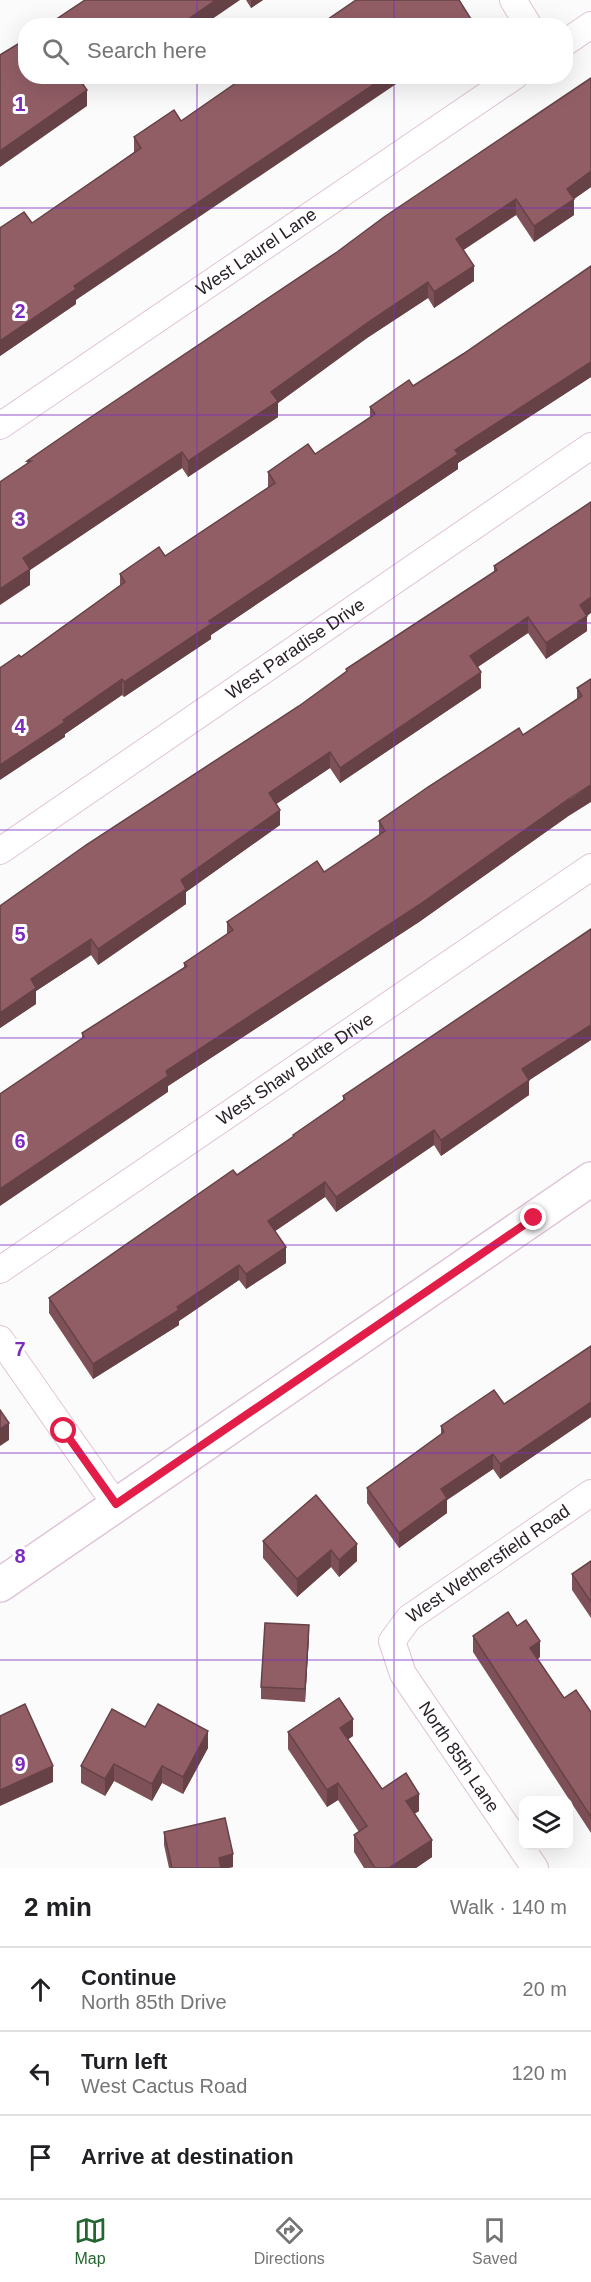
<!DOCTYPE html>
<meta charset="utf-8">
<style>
body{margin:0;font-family:Helvetica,sans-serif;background:#f2f2f2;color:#202124}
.controls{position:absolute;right:18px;bottom:18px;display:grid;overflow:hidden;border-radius:12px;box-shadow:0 6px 24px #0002}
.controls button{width:54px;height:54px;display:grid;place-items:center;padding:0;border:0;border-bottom:2px solid #e0e0e0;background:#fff;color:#202124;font:30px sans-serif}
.stop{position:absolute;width:18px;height:18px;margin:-14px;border:4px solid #e11d48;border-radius:50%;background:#fff}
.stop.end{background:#e11d48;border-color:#fff;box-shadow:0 2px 6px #0008}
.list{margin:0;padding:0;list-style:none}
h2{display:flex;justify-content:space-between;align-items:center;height:78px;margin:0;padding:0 24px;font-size:26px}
h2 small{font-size:20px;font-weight:400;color:#757577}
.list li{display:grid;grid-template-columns:39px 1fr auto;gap:18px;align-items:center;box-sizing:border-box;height:84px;padding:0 24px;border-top:2px solid #e0e0e0}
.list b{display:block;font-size:22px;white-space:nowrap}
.list p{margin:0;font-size:20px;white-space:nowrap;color:#757577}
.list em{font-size:20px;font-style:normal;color:#757577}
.icon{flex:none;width:33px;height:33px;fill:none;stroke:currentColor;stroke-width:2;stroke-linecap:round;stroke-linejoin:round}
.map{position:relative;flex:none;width:591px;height:1868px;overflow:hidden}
.search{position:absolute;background:#fff;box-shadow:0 6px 24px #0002;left:18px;right:18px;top:18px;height:66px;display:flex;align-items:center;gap:15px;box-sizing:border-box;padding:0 21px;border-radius:24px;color:#757577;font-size:22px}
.sheet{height:330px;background:#fff}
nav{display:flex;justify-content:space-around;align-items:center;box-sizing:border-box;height:84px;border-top:2px solid #e0e0e0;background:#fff;font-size:16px;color:#757577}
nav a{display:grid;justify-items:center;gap:3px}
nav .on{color:#246630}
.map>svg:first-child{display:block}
</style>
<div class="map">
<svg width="591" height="1868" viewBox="0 0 591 1868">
<rect width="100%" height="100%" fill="#fbfbfb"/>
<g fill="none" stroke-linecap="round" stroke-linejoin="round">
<g stroke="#e0c4d9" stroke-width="28">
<g id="street">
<path d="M513 0 529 26"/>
<path d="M566 42 591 25"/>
<path id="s1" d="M0 426 515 76"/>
<path id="s2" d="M0 851 591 446"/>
<path id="s3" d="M0 1270 591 867"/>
<path d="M0 1339 116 1505"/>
<path id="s4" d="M535 1868 403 1674 392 1641 409 1618 591 1493"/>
</g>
</g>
<g stroke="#e0c4d9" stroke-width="36">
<path id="secondary" d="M0 1585 591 1179"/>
</g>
<use href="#street" stroke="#fff" stroke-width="26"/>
<use href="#secondary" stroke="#fff" stroke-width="33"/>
</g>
<g fill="#7e5158">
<path d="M246 0H263L251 8Z"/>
<path d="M591 78V187L574 199V215L534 242 516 215 463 250 474 281 434 308 428 298 367 338 278 403V417L188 477 182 468 30 570V585L27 461 337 252Z"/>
<path d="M174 110 76 300V304L0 356V228L32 223 93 181 134 152V137Z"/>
<path d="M591 266V377L458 463V469L211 635V639L124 697 122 695 65 734V737L21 657 120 586V574L165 556 268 488V472L315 454 370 417V407L413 386 463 354Z"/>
<path d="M494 566 587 616V631L546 659 528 633 478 667 481 688 340 783 330 768 276 804 280 825 186 892V904L98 965 91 955 36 991V1004L0 1028V906L299 706 346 673V669L494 572Z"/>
<path d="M591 679 567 817 419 922 168 1086V1092L82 1039V1033L184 968V963L227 934V922L324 872 379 835V821L523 735 577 699V688Z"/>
<path d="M591 1040 529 1080V1095L441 1156 434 1145 336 1212 325 1197 275 1231 286 1263 246 1289 239 1280 179 1321V1325L93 1379 49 1313V1298L293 1137V1135L343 1100V1096Z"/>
<path d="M591 1346V1417L500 1479 493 1469 447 1500V1513L399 1548 367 1503V1488L441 1435V1426L504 1404Z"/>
<path d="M316 1495 357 1561 339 1577 331 1567 297 1597 263 1558V1541Z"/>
<path d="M591 1561V1618L572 1590V1574Z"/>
<path d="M517 1626 540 1657 538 1659 564 1698 591 1712V1833L473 1652V1636Z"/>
<path d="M309 1637 305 1702 261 1699V1687Z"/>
<path d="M145 1727 208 1748 183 1794 162 1783 152 1801 114 1781 105 1796 81 1783V1766Z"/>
<path d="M288 1732 353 1736 348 1739 382 1789 419 1811 414 1814 432 1857 416 1868H364L354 1852V1835L359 1832 338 1800 327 1807 288 1749Z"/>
<path d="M164 1832 233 1867 228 1868H169L164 1845Z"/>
</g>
<g fill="#664247">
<path d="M216 0H240L202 26H184V22Z"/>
<path d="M251 0H263L251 8Z"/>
<path d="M471 19V26H462Z"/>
<path d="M76 76H96L76 90Z"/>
<path d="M386 76H408L76 300V304L0 356V341L74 286Z"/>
<path d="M87 90V106L0 167V151Z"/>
<path d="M591 171V187L574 199V215L534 242V226L567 189Z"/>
<path d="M516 199V215L456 255V239Z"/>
<path d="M474 266V281L434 308V292Z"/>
<path d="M428 282V298L367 338 278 403V417L188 477V461L271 392 367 323Z"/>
<path d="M591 362V377L458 463V469L211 635V639L124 697V682L209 621 455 450Z"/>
<path d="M182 452V468L30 570V585L0 605V589L23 558Z"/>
<path d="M591 597V613L587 616V631L546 659V643L580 605Z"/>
<path d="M528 617V633L470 672V656Z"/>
<path d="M481 672V688L340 783V768Z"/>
<path d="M122 679V695L65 734V737L0 780V765Z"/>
<path d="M330 752V768L269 809V793Z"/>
<path d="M591 785V802L567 817 419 922 168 1086V1092L0 1206V1189L166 1071Z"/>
<path d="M280 810V825L186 892V904L98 965V949L181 880Z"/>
<path d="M91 939V955L36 991V1004L0 1028V1013L31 979Z"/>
<path d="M591 1025V1040L522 1085V1069Z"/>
<path d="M529 1080V1095L441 1156V1140Z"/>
<path d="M434 1130V1145L336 1212V1197Z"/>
<path d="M325 1182V1197L268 1236V1221Z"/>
<path d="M286 1247V1263L246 1289V1274Z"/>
<path d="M239 1265V1280L179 1321V1325L93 1379V1364Z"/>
<path d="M591 1402V1417L500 1479V1464Z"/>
<path d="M9 1423V1440L0 1446V1429Z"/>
<path d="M493 1454V1469L447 1500V1513L399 1548V1533L441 1489Z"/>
<path d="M357 1544V1561L339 1577V1560Z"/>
<path d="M331 1550V1567L297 1597V1579Z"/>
<path d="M309 1625V1637L305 1702V1689Z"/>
<path d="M540 1641V1657L530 1664V1648Z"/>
<path d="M353 1719V1736L340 1745V1728Z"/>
<path d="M208 1731V1748L183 1794V1777Z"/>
<path d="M114 1764V1781L105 1796V1779Z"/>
<path d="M53 1766V1782L0 1806V1790Z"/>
<path d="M162 1766V1783L152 1801V1784Z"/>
<path d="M338 1783V1800L327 1807V1790Z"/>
<path d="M419 1794V1811L406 1819V1801Z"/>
<path d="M432 1840V1857L416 1868H389Z"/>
<path d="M233 1854V1867L228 1868H219V1858Z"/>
</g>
<g fill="#925e66" stroke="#664247" stroke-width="1.5">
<path d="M85 0H216L184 22 186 26H46Z"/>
<path d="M356 0H459L471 19 462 26H318Z"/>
<path d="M26 39V76H77L87 90 0 151V55Z"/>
<path d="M246 76H386L74 286 76 289 0 341V228L24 212 32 223 141 148 134 137 174 110 181 121Z"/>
<path d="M591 78V171L567 189 574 199 534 226 516 199 456 239 474 266 434 292 428 282 367 323 271 392 278 401 188 461 182 452 23 558 30 569 0 589V482L31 461H27L88 419 337 252 384 217Z"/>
<path d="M591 266V362L455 450 458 454 209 621 211 624 124 682 122 679 63 720 65 722 0 765V668L19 655 21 657 125 582 120 574 159 547 165 556 275 483 268 472 308 444 315 454 375 414 370 407 409 380 413 386 463 354Z"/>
<path d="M591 502V597L580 605 587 616 546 643 528 617 470 656 481 672 340 768 330 752 269 793 280 810 181 880 186 889 98 949 91 939 31 979 36 988 0 1013V906L86 845 299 706 347 671 346 669 497 570 494 566Z"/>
<path d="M591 679V785L567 800 419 905 166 1071 168 1076 0 1189V1094L84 1037 82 1033 187 966 184 963 233 930 227 922 317 861 324 872 385 831 379 821 428 787 519 728 523 735 582 696 577 688Z"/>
<path d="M591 929V1025L522 1069 529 1080 441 1140 434 1130 336 1197 325 1182 268 1221 286 1247 246 1274 239 1265 177 1307 179 1310 93 1364 49 1298 233 1170 237 1175 294 1136 293 1135 345 1099 343 1096Z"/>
<path d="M591 1346V1402L500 1464 493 1454 441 1489 447 1498 399 1533 367 1488 444 1432 441 1426 494 1390 504 1404Z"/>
<path d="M0 1410 9 1423 0 1429Z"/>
<path d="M316 1495 357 1544 339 1560 331 1550 297 1579 263 1541Z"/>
<path d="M591 1561V1602L572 1574Z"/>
<path d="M508 1612 517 1626 526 1620 540 1641 530 1648 564 1698 576 1690 591 1712V1817L473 1636Z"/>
<path d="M265 1623 309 1625 305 1689 261 1687Z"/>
<path d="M339 1698 353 1719 340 1728 382 1789 406 1773 419 1794 406 1801 432 1840 389 1868H375L354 1835 367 1826 338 1783 327 1790 288 1732Z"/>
<path d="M25 1704 53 1766 0 1790V1716Z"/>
<path d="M158 1704 208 1731 183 1777 162 1766 152 1784 114 1764 105 1779 81 1766 112 1709 145 1727Z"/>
<path d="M225 1818 233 1854 219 1858 221 1868H172L164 1832Z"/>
</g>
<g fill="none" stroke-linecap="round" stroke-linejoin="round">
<path stroke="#e11d48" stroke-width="8" d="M64 1431 116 1504 534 1218"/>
</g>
<path fill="none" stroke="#7b2cbf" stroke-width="1.5" stroke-opacity="0.55" d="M197 0V26M394 0V26M197 76V1868M394 76V1868M0 208H591M0 415H591M0 623H591M0 830H591M0 1038H591M0 1245H591M0 1453H591M0 1660H591"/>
<g text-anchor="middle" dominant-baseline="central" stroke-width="6" stroke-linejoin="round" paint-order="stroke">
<g font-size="18" fill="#2b2129" stroke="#fff">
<text stroke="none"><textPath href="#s1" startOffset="310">West Laurel Lane</textPath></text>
<text stroke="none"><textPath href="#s2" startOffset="358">West Paradise Drive</textPath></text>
<text stroke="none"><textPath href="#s3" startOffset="357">West Shaw Butte Drive</textPath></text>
<text stroke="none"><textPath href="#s4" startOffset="394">West Wethersfield Road</textPath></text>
<text transform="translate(459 1757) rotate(56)">North 85th Lane</text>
</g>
</g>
<g font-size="20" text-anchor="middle" font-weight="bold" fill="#7b2cbf" stroke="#fff" stroke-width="6" stroke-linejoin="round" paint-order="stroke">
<text x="20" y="111">1</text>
<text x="20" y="318">2</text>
<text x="20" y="526">3</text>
<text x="20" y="733">4</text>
<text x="20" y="941">5</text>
<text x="20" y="1148">6</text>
<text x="20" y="1356">7</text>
<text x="20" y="1563">8</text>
<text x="20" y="1771">9</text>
</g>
</svg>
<div class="controls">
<button><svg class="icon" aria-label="layers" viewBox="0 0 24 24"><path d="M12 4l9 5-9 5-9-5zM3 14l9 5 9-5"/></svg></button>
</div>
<div class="stop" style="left:64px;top:1431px"></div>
<div class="stop end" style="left:534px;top:1218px"></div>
<div class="search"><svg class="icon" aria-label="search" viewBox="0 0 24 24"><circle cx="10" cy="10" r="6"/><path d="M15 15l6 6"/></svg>Search here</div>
</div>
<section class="sheet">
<h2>2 min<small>Walk · 140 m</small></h2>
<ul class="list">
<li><svg class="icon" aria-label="ahead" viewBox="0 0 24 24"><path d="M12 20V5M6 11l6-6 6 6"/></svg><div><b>Continue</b><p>North 85th Drive</p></div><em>20 m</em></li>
<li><svg class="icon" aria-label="left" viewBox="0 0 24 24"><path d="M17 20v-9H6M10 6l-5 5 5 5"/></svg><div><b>Turn left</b><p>West Cactus Road</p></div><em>120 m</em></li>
<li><svg class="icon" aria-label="arrive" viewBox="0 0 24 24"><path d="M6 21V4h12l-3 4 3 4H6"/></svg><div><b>Arrive at destination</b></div></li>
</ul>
</section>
<nav>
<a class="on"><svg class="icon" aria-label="map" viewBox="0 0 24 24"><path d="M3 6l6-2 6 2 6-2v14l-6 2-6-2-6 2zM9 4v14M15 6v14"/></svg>Map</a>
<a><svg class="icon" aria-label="directions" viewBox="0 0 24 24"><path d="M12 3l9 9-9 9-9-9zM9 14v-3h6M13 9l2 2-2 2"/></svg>Directions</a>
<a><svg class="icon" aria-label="saved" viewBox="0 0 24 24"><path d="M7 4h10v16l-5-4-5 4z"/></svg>Saved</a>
</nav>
